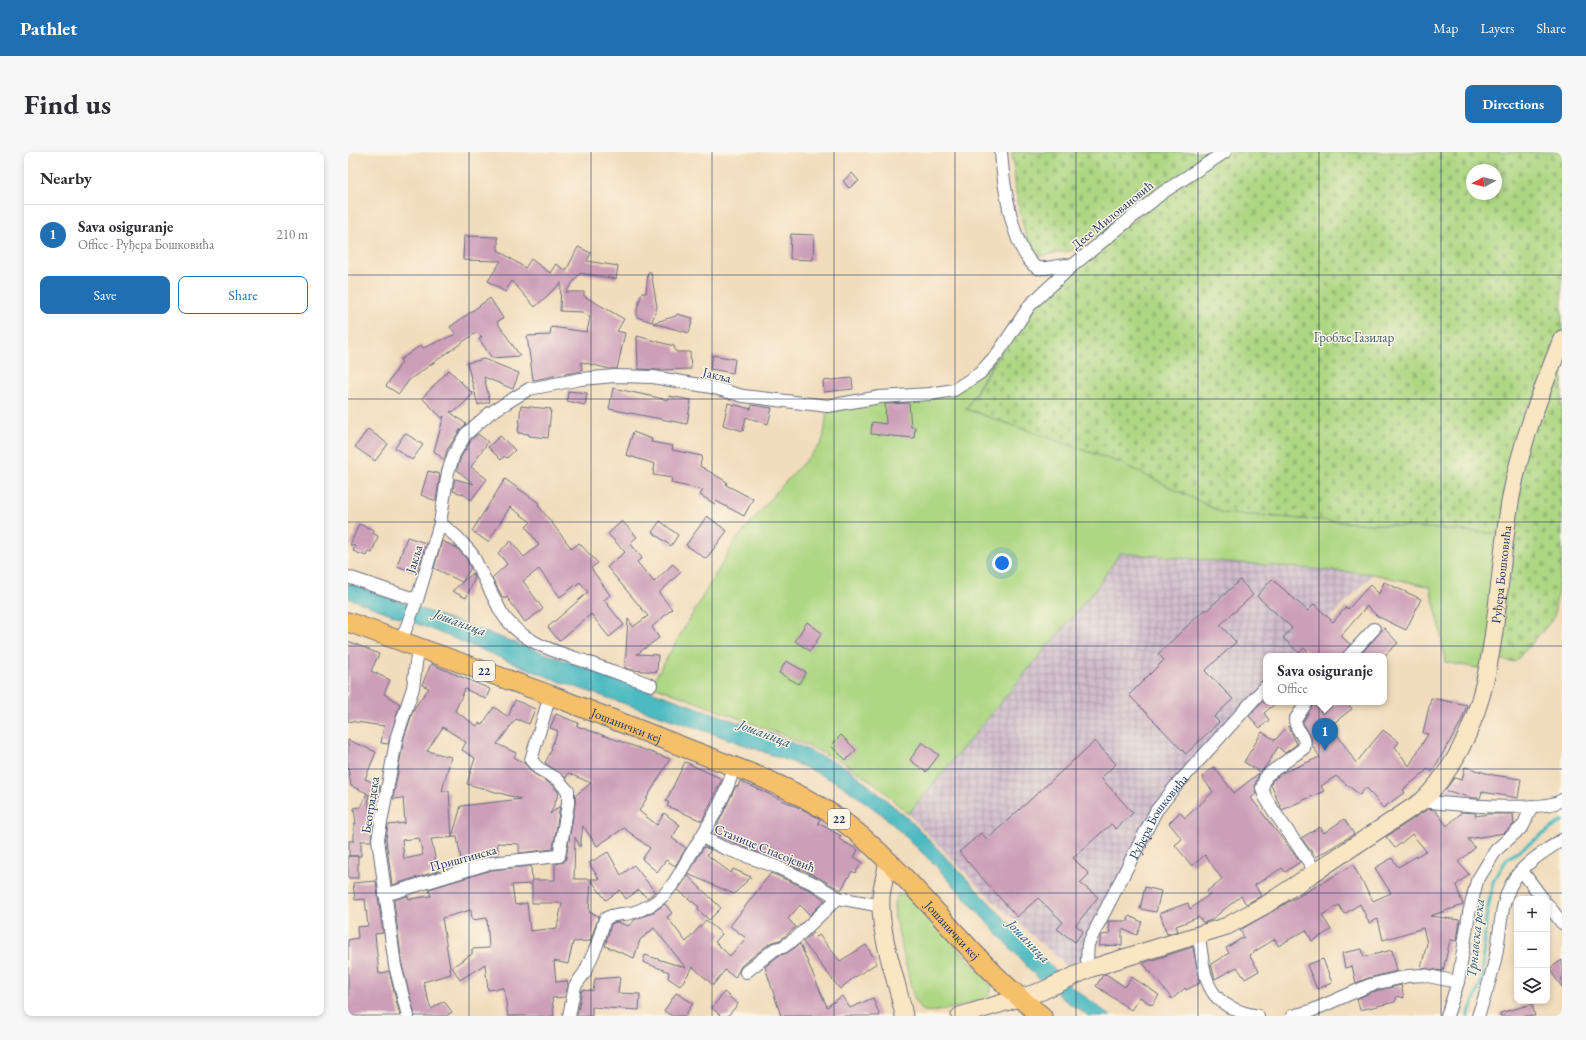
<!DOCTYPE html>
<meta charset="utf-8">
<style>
body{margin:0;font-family:"EB Garamond",serif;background:#f7f7f7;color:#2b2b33}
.controls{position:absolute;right:12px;bottom:12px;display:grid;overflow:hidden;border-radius:8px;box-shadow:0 2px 6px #0003}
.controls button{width:36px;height:36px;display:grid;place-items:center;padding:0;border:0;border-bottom:1px solid #e1e1e2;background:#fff;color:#2b2b33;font:20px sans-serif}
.compass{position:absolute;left:1118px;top:12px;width:36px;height:36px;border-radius:50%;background:#fff;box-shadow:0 2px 6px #0003;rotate:263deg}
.you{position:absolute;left:654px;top:411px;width:14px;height:14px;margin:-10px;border:3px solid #fff;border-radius:50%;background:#1a73e8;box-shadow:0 0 0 6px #1a73e833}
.badge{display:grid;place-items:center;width:26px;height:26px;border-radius:50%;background:#1f6fb2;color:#fff;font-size:13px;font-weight:700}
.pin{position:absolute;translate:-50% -33px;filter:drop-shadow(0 1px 2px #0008)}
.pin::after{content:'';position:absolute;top:21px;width:14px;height:12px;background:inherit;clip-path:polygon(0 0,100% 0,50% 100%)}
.popup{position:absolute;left:915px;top:501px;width:124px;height:52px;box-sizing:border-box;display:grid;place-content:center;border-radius:8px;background:#fff;filter:drop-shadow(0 1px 3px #0005);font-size:13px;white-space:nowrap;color:#7c7c81}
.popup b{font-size:15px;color:#2b2b33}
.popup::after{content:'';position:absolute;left:50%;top:100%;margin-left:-8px;border:8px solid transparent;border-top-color:#fff}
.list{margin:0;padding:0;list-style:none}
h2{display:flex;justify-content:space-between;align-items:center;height:52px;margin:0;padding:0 16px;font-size:17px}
h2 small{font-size:13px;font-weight:400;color:#7c7c81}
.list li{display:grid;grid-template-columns:26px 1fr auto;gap:12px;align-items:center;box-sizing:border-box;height:60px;padding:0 16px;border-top:1px solid #e1e1e2}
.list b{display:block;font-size:15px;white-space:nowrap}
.list p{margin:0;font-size:13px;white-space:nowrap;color:#7c7c81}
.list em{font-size:13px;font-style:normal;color:#7c7c81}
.actions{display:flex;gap:8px;padding:12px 16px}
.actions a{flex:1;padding:9px 0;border:1px solid #1f6fb2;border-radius:8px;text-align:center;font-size:14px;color:#1f6fb2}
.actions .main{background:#1f6fb2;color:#fff}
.icon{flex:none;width:22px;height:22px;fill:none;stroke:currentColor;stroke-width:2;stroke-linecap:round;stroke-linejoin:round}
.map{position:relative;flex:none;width:1214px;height:864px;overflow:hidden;border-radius:8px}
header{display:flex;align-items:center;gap:24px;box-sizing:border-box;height:56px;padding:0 20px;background:#1f6fb2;color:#fff}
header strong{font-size:19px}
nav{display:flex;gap:22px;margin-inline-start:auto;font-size:14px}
.intro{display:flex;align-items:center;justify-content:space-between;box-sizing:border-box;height:96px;padding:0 24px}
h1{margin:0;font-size:28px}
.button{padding:10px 18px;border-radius:8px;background:#1f6fb2;color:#fff;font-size:14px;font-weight:700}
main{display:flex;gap:24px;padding:0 24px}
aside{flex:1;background:#fff;border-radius:8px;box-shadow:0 2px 6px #0003}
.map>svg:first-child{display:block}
</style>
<header>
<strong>Pathlet</strong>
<nav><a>Map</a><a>Layers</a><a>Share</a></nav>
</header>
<div class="intro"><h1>Find us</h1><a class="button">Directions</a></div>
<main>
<aside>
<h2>Nearby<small></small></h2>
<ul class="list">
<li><span class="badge">1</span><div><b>Sava osiguranje</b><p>Office · Руђера Бошковића</p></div><em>210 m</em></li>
</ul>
<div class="actions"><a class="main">Save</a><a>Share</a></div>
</aside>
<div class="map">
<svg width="1214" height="864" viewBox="0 0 1214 864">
<defs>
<pattern id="industrial-grid" width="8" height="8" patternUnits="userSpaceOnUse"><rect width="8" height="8" fill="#d0bdcc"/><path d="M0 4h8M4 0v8" fill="none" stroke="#a89aa9"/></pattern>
<pattern id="cemetery-stones" width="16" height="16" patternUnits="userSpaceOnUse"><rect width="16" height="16" fill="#add783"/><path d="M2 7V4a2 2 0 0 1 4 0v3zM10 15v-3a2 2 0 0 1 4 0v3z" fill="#94b974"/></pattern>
</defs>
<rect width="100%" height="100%" fill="#fcf5e5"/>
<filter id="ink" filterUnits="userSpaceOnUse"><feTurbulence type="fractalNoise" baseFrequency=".025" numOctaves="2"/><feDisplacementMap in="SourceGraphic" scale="8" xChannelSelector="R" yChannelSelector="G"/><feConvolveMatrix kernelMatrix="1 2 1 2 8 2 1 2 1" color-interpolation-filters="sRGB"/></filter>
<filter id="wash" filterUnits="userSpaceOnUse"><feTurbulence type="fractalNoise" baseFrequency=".012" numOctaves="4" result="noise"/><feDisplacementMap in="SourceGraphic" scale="16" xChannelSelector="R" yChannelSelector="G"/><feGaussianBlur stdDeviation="0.9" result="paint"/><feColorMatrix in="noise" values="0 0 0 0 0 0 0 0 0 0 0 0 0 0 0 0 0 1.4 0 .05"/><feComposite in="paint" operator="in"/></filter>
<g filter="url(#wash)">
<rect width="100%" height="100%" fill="#f1dcbb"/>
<path fill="url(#industrial-grid)" d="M772 401 1025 422 946 504H918V534L827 635 730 823 646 750 560 662 749 435Z"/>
<g fill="#add783" stroke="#648370">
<path d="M650 201 618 257 773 311 875 361 1157 382 1140 518 1097 510 1092 475 1082 435 1025 422 772 401 749 435 560 662 529 633 495 610 440 585 303 533 386 391 428 340 473 292C478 280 477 267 480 254L598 240Z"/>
<path d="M555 742 561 743 644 833 643 840 638 846C625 850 586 864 574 858 569 854 566 845 564 839L547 766 546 750 550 743Z"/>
</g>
<g fill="url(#cemetery-stones)" stroke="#648370" fill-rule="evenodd">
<path d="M664 0H870L731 97 687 105 678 84 669 49Z"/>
<path d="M877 0H1214V405L1206 466 1167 510 1142 506 1157 382 875 361 773 311 618 257 665 180 724 114ZM1124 18H1148V42H1124Z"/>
</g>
<path fill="#4bbac1" stroke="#337490" d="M0 431 434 586 501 617 563 669 678 789 724 835 763 864H741L719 850 686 822 587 713 536 664 492 632 457 615 375 585 210 529 75 474 0 446Z"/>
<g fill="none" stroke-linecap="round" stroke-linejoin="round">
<path stroke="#4bbac1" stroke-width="3.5" d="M1120 864 1134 828 1138 767 1145 729 1159 707 1214 669"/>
</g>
<g id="blocks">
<g fill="#cc9eb8" fill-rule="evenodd">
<path d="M504 21 511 29 501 36 495 29Z"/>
<path d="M443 82 466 83 465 108 442 107Z"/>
<path d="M116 84 150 85V98L177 116 183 107 202 121 208 112 218 119 230 95 243 101 239 109 270 114 268 127 232 121 218 140H236V144L276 167 269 179 277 181 269 217H262L233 210 234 219 185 228 179 184 202 183 203 175 239 180 242 165 234 160 212 159 213 131 187 155 164 129 157 140 140 129 153 109 115 108Z"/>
<path d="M300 120H303L309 155 304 170 289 165V157L294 141H298Z"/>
<path d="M142 146 155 166 149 170 172 204 144 206 131 187 134 185 129 180 61 228 51 242 38 234 54 210 52 208 73 193 75 196 108 182 102 175Z"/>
<path d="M329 162 345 166 341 181 305 171 328 164Z"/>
<path d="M289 184 326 194 328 200H342L343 217 310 218 290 217Z"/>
<path d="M365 203 387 207 385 221 362 217Z"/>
<path d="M136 207 171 221 165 237 136 225 142 250 130 253 119 211Z"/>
<path d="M101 218 125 242 109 258 102 260 118 272 112 278 99 298 96 308 86 299 96 264 94 266 74 246Z"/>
<path d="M504 226 505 237 476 240 475 229Z"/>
<path d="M265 236 320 248 321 244 343 248 339 272 261 257Z"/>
<path d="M220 239 239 241 237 253 219 249Z"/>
<path d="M380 251 403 257 404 253 424 256 420 272 398 265 395 279 375 273Z"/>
<path d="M561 251 563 275H567L566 286 523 282 524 270 538 272 537 252Z"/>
<path d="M173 254 203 257 200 286 181 284V282L170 281Z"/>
<path d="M20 277 40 292 27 309 7 295Z"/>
<path d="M285 280 304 287 303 290 325 294 324 298 354 304 352 314 379 330 378 333 405 347 396 364 368 349 367 352 352 343 355 338 323 331 324 326 305 323 307 312 278 303Z"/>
<path d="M57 281 75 293 64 308 47 296Z"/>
<path d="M130 282 140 290 123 315 139 327 123 348 115 342 105 339 107 327 126 332 109 318 113 305 124 287Z"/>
<path d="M152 284 167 298 159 306 156 304 153 308 140 295Z"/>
<path d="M80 319 92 322 88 349 73 343Z"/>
<path d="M157 327 191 351 190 353 224 397 231 391 250 411 243 416 262 443 256 448 276 473 261 485 243 462 211 489 200 475 240 440 232 430 212 445 191 417 175 429 195 457 177 470 159 445 156 447 154 444 144 426 159 412 150 401 163 389 176 405 191 393 178 375 183 370 162 355 140 390 124 379Z"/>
<path d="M359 364 379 379 358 407 338 393Z"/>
<path d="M274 369 289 385 282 391 294 406 289 410 306 430 325 412 333 420 311 441 324 457 304 475 311 486 289 502 310 503 309 520 285 518 277 516 280 467 285 475 300 464 259 415 277 400 260 382Z"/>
<path d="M312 369 330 383 323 394 304 380Z"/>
<path d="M11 372 26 378 25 381 30 384 24 401 20 399 18 404 5 399 7 394 2 393Z"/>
<path d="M59 385 78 391 69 421 49 414Z"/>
<path d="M94 389 109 396 118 406 123 416 114 430 86 416Z"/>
<path d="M125 421 127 426 118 446 104 439Z"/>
<path d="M924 427 960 459 966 452 985 470 998 455 1000 457 1022 433 1031 442 1036 430 1073 447 1058 478 1029 464 1019 454 993 484 1002 492 994 504H963L956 496 951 501 935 486 944 476 909 444Z"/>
<path d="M892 428 905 443 872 473 888 490 857 519 885 547 866 565 871 570 838 602 781 543 816 508 810 502 857 457 858 459Z"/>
<path d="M459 470 474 481 462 499 447 489Z"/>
<path d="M1036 476 1050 491 1036 504H1011Z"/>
<path d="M0 489 31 502 23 519 42 528 36 542 52 552 40 592 33 591 36 574 0 569Z"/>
<path d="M438 509 458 520 451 532 431 521Z"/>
<path d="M83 512 142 537 138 547 117 537 107 559 129 574 131 571 134 573 146 555 160 565 167 548 187 557 181 572 168 567 149 592 168 601 166 605 176 611 185 621 204 633 211 641 202 662 212 654 205 697 171 701V692L149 691 151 703 140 704 114 712 109 685 83 687 90 719 44 733 38 687 40 673 57 671 55 646 45 647 56 586 66 556 81 536 74 533ZM95 575 118 590 114 598 127 606 119 632 173 647 113 654 104 685 101 639H94L103 605 79 599ZM71 686 75 703 56 707 54 688Z"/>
<path d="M1083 546 1119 553 1113 570 1084 620 1080 617 1055 638 1057 640 1035 656 1018 635 1012 643 988 624 973 634 976 639 934 658 923 633 924 629 934 621 972 605 964 593 963 585 955 570 966 551 974 562 990 550H999L1004 557 983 573 1008 611 1035 578 1051 590 1047 595 1061 614 1080 582 1075 581Z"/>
<path d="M914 550H929L916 561 921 568 912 576 901 564Z"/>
<path d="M208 562 230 571 229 574 322 607 291 659 309 673 316 661 332 673 324 686 338 696 327 714 318 708 309 720 294 707 302 696 276 676 249 694 235 674 232 695 227 685 226 727H251L241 711 260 700 273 723 286 713 307 740 299 746 291 738 278 747 272 738 258 748 243 728 241 760 251 764 242 789 225 790 220 812 206 809 208 830 219 829 220 833 217 845 204 846 206 864H160L156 836 140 838 137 812 112 828 104 815 124 802V797L141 796 139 766 124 768 123 758 94 766 103 822 75 830 83 857 96 849 104 860 98 864H67L54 813 46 748 60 744 61 747 83 744 81 737 143 718 183 714 184 731V728H207V712L216 710 218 706 227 653 228 643 243 631 220 621 218 626 197 611 204 597 203 596 210 579 202 576ZM184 732V751H214L209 776 182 779 179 751 167 753 164 733Z"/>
<path d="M940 574 949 592 937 601 930 595 918 614 912 620 896 610 914 580 927 588Z"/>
<path d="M493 583 508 598 498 608 483 594Z"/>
<path d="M0 588 28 600 17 627 32 634 30 646 20 642 23 672H25L23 689H13V704H1V689H6V672H8L6 656 13 655 19 641 3 634 0 615Z"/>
<path d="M747 589 768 612 753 626 785 661 768 677 763 672 725 706 741 722 732 731 750 745 728 773 735 779 727 790 709 777 715 770 690 746 669 765 611 700 633 681 639 687Z"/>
<path d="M574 590 591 603 578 620 562 608Z"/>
<path d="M337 610 374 627 354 669 319 654 321 651 318 649Z"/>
<path d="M866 615 886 641 911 621 907 633 908 642 903 646 952 710 937 720 934 716 907 733 913 744 898 752 893 744 863 768 855 771 851 765 828 774 830 779 819 782 812 761 840 751 842 757 862 742 859 739 874 727 857 703 844 714 827 693 834 687 821 671 832 660 837 666 865 640 854 625Z"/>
<path d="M1117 615 1145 623 1173 627 1170 646 1134 640 1132 646H1124L1097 638 1106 626 1114 628Z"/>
<path d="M392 629 458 659 472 667 470 671 493 684 491 687 510 698 506 705 514 710 507 721 504 719 493 738 451 715 453 718 367 683 369 677 368 676 388 634 390 635Z"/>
<path d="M1080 657 1087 658 1099 674 1114 660 1128 661 1127 664 1140 662H1165L1166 672 1156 681 1120 687 1127 696 1110 710 1121 722 1108 733 1115 753 1082 764 1112 768 1109 789 1102 788 1095 819 1073 816 1079 791 1075 776 1035 788 1030 767 1021 771 1012 752 996 762 991 753 974 763 983 778 964 789 958 778 930 794 927 787 901 803 911 819 897 827 889 815 867 827 863 812 881 801 878 796 896 785 892 778 1005 713 1025 749 1043 741 1027 716 1044 706 1050 715 1078 699 1064 682 1047 696 1038 685Z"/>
<path d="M996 667 1006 682 968 705 953 686 972 675 976 681Z"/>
<path d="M356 695 363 698 359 703 383 721 385 717 403 725 386 742 340 722Z"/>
<rect x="0" y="704" width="10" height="22"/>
<path d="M423 721 464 739 477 748 462 763 452 753 440 767 448 775 432 788 422 791 393 814 387 826 377 818 365 833 345 815 332 834 320 826 321 820 295 810 297 803 338 816 306 776 292 788 286 806 257 794 263 772 269 770 280 774 288 767 304 761 317 752 324 761 319 765 338 790 358 768 374 782 367 790 382 804 398 786 382 774Z"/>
<path d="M340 724 373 756 361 768 349 757 351 755 330 738Z"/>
<path d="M28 729 35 781 27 782 31 822 41 819 52 864H0V788L10 786 9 775 20 774 17 747 7 748 5 731Z"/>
<path d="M797 735 813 739 808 760 792 757Z"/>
<path d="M781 764 794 770 789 783 774 777V793L751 794 753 783 762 782 760 769H780Z"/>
<path d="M465 781 469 785 471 783 492 809 518 793 529 811 504 827 492 837 455 790Z"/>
<path d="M452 792 479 855 494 844 502 856 525 846 532 864H433L417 815 430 804 439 801Z"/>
<path d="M845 795 852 831 838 838 837 836 824 847 795 811Z"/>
<path d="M1014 797 1016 805 1044 798 1049 819 1020 826 1008 831 1004 814 997 816 994 801Z"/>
<path d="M975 807 984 831 969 837 959 813Z"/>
<path d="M1214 808V835L1201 817Z"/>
<path d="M758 822 777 835 784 825 811 843 804 853 792 845 783 858 748 834 755 823Z"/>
<path d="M272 825 270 841 292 842 291 858 244 855V864H229L234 838 245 839 247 827Z"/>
<path d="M1053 833 1056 846 1049 844 1047 850 1012 858 1009 847 1024 840Z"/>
<path d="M376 840 390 852 380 864H373L364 856Z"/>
<path d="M328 841 345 851 337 864H324L316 859Z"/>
<path d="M1184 852 1187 864H1152V861Z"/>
</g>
</g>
</g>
<g filter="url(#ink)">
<use href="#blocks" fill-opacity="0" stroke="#666c7f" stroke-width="1"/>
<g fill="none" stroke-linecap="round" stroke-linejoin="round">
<g stroke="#666c7f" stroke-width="14">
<g id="street">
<path d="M653 0C655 29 664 99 689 116 702 118 710 111 724 114"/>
<path d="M92 371 109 385 124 402 153 460C173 491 206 499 239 510 260 518 282 525 303 533"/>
<path d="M0 425 69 448"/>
<path d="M53 489 69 448 92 371 100 320 106 302 118 282 127 274 142 261 181 237 233 227 267 224 305 225 363 235 395 244 480 254 532 245 582 242 606 238 632 221 650 201 682 153 724 114 814 41 877 0"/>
<path d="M1001 504 1026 477"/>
<path d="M959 550 947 568C947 579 960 584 956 596L918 624 914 636 917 645 927 661 968 720"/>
<path d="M1074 649C1100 652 1195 661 1214 648"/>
<path d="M354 685 376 696 429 715 467 732 490 746 534 754"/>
<path d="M1174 719 1195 747"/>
<path d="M37 743 142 711 211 704 220 652V639L209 627 190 616 183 608 202 543"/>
<path d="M1199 752 1214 771"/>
<path d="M851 784C857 829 858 855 910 864"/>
<path id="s1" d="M741 817 739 808 740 792 808 659 827 635 918 534"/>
<path d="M398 820 427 797 435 795 448 786 490 746"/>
<path d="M60 864 47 814 30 687 49 584 65 536 70 495"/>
<path d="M221 864 227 834 237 820 249 793 257 767C266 761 273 763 283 761 291 759 299 755 306 751 323 740 331 722 341 705 359 676 377 648 386 615"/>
<path d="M944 864 963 859 1022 833 1060 824 1075 823 1110 830"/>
<path d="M1099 864 1110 830 1121 761 1129 729 1148 698 1175 674 1184 654"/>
<path d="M1130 864C1137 844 1144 823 1148 803 1153 777 1152 748 1167 726 1178 710 1197 699 1214 688"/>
</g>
</g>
<g stroke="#666c7f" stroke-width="19">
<g id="secondary">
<path d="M540 709C538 721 534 733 533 745 531 785 549 826 556 864"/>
<path id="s2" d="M612 864 694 839 741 817 766 809 879 774 919 752 1074 649C1155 570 1144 447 1163 345 1173 290 1194 238 1214 187"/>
</g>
</g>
<g stroke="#666c7f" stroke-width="21">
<g id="primary">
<path id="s3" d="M0 470 202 543 410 624C446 639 482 657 512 683 577 739 626 812 694 864"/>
</g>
</g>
<use href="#street" stroke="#fff" stroke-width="12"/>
<use href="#secondary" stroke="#fbe6c4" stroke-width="17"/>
<use href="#primary" stroke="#f6c06b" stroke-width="19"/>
</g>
</g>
<path fill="none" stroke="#1b2f5e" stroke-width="1" stroke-opacity="0.55" d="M121 0V864M243 0V864M364 0V864M486 0V864M607 0V864M728 0V864M850 0V864M971 0V864M1093 0V864M0 123H1214M0 247H1214M0 370H1214M0 494H1214M0 617H1214M0 741H1214"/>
<g text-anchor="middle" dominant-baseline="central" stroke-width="3" stroke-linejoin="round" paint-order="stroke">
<g fill="#fcf5e5" stroke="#5e6a86" stroke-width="1">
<rect x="125" y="509" width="22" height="20" rx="3"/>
<rect x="480" y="657" width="22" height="20" rx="3"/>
</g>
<g font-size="12" font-weight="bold" fill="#1b2f5e">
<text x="136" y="519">22</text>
<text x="491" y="667">22</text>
</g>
<g font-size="13" fill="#1b2f5e" stroke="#fcf5e5">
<text transform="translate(764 63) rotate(-39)">Десе Миловановић</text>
<text transform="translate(369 223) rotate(14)">Јакља</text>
<text transform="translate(66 407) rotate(-73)">Јакља</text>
<text stroke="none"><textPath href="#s2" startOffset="759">Руђера Бошковића</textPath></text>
<text stroke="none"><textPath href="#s3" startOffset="297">Јошанички кеј</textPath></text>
<text transform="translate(22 653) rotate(-81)">Београдска</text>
<text stroke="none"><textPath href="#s1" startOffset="171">Руђера Бошковића</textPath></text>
<text transform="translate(417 696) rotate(22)">Станице Спасојевић</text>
<text transform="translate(115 706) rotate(-15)">Приштинска</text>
<text stroke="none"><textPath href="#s3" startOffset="689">Јошанички кеј</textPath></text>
</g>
<g font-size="13" fill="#405967" stroke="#fcf5e5">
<text x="1006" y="185">Гробље Газилар</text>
</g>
<g font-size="14" font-style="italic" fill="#29597c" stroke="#fcf5e5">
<text transform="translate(112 470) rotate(20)">Јошаница</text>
<text transform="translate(417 581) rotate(21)">Јошаница</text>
<text transform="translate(1127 786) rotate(-84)">Трнавска река</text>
<text transform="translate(681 789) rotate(46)">Јошаница</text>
</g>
</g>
</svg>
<div class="controls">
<button>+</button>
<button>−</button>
<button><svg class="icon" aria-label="layers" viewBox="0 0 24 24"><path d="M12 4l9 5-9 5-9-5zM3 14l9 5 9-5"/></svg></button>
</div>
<svg class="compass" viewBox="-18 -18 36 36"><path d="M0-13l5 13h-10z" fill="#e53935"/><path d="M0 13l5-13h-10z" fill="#7c7c81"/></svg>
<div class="you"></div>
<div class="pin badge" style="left:977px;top:599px">1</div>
<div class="popup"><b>Sava osiguranje</b>Office</div>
</div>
</main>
